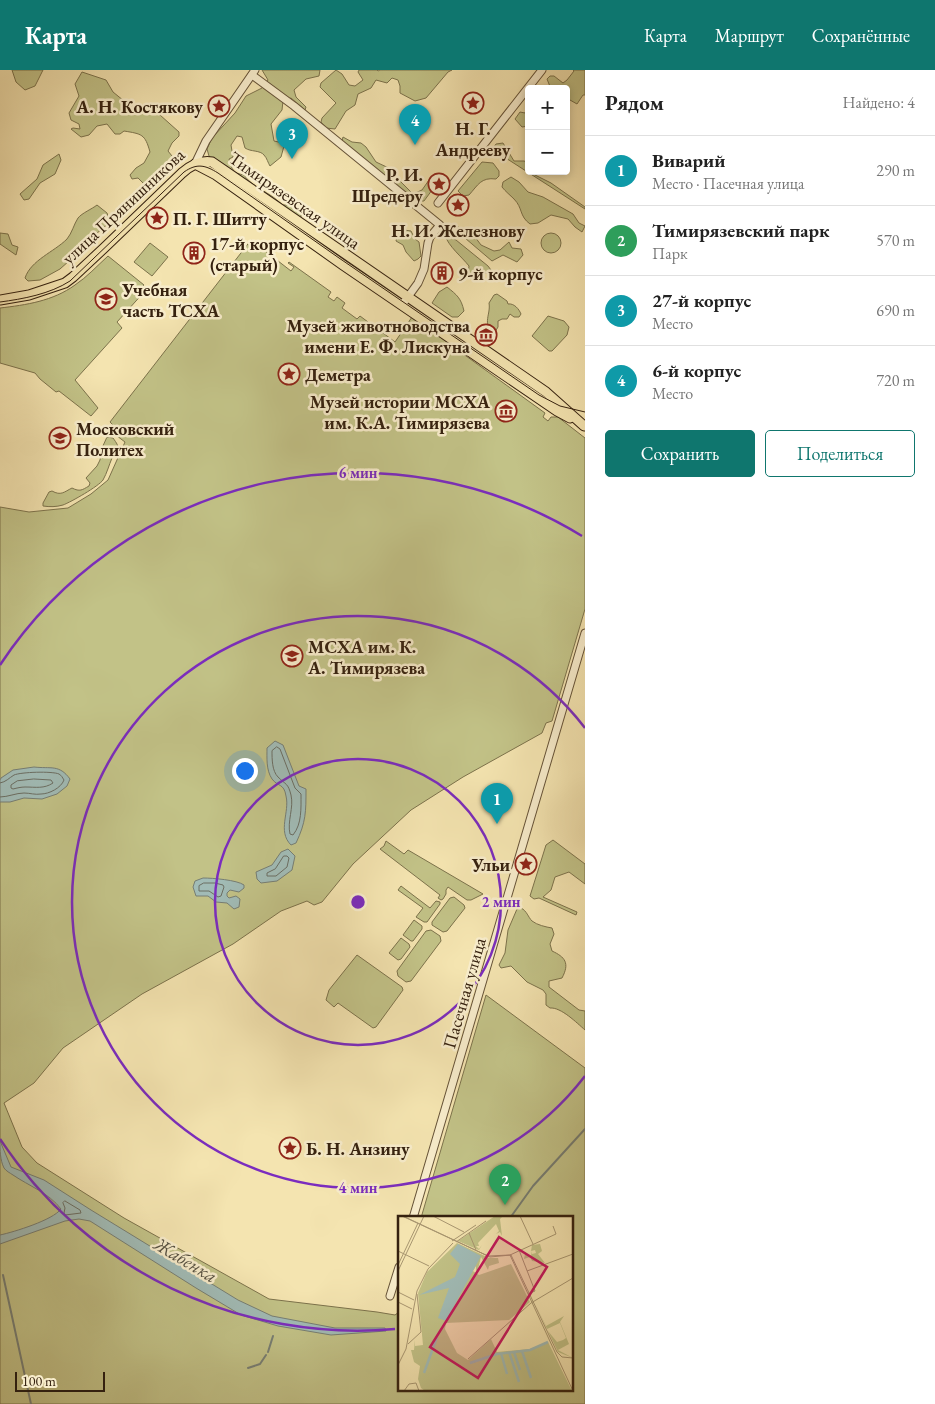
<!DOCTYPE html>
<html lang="ru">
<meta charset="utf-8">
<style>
body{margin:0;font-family:"EB Garamond",serif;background:#f2f2f2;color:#222}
.controls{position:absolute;right:15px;top:15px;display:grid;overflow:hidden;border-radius:5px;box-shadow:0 2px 8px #0003}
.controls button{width:45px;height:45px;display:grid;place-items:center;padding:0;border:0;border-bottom:1px solid #e0e0e0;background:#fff;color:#222;font:25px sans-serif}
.scale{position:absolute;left:15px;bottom:12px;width:90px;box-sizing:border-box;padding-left:5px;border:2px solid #35210f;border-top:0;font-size:14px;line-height:18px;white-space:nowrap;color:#35210f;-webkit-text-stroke:4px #f8edcc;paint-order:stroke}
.you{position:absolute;left:244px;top:700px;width:18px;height:18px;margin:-12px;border:4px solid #fff;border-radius:50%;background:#1a73e8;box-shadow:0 0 0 8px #1a73e833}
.badge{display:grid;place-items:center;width:32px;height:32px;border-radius:50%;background:#0f766e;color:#fff;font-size:16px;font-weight:700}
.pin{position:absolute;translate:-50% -41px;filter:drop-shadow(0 1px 2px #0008)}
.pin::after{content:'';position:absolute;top:26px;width:18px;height:15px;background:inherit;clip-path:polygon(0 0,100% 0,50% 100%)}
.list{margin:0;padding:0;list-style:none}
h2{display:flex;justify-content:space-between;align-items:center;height:65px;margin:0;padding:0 20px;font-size:21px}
h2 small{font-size:16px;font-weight:400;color:#767676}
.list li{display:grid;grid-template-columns:32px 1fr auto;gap:15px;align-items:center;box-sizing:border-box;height:70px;padding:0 20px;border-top:1px solid #e0e0e0}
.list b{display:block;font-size:19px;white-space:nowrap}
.list p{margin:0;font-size:16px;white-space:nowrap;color:#767676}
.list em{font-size:16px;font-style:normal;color:#767676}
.actions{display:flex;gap:10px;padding:15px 20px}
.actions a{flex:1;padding:11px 0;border:1px solid #0f766e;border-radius:5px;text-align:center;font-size:18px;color:#0f766e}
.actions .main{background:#0f766e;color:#fff}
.map{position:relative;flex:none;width:585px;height:1334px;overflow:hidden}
header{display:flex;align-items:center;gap:30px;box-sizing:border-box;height:70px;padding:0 25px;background:#0f766e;color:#fff}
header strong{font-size:24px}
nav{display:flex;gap:28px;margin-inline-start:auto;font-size:18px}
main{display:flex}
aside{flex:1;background:#fff}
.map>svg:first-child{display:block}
</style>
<header>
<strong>Карта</strong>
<nav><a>Карта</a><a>Маршрут</a><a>Сохранённые</a></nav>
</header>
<main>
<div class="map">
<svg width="585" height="1334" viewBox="0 0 585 1334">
<rect width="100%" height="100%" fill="#f4e4b0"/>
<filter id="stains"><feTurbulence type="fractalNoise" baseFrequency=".004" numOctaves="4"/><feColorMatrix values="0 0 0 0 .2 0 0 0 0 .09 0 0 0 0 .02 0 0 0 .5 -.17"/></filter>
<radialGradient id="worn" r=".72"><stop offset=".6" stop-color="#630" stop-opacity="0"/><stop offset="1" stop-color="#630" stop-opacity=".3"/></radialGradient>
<g fill="#c2c287" stroke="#7c724b">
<path d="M12 0H43L35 16 25 20 16 12Z"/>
<path d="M262 0H320L319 6 306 9 294 20 296 27 306 37 305 40 291 28 283 31 282 40 271 54 274 71 283 73 284 76 281 87 270 96C268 93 267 88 264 85 260 80 251 82 245 78L242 67 237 66 231 75 233 87 229 89C232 100 233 103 244 105 251 115 261 119 270 125 275 128 279 132 283 135H293L301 141V151L215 92 209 86 207 79 212 68 235 43 246 26 262 18 268 10Z"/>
<path d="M336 0 342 4 349 15 355 16 363 10 358 2 359 0H377L378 1 380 0H452L448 2 426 28 415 31 400 23V16L398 10 392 8 387 13 376 10 371 18 358 24 355 35 346 41 335 59 326 58 321 52 322 48 336 33 320 17 321 13Z"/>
<path d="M573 0H585V25H583L577 34 570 30 566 32V19H551L547 9 550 6H554L563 13 567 10 574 1Z"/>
<path d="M82 2 106 10 113 22 129 35H144L148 40 160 45 179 62V66L172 73 168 81 176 91 174 97 166 100 155 115H145L138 108 132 109 130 105 136 98 144 93 150 82C145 64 142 64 124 61L120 64H115L107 54 97 56 89 65 81 67 71 59 73 58 80 59 79 54 71 50 69 43 79 26 75 14Z"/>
<path d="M529 34V56L522 57 515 49 520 42 525 43Z"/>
<path d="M343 67 352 72 361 73 366 77 376 92 393 100 400 111 413 124 422 120 429 110 437 108 435 116 424 131H416L405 124 392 109 378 102 342 71Z"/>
<path d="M503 73 514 91H524L529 93V101H533V104L551 113 585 137V139L498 83 493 78 496 74Z"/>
<path d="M59 84 61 90 55 104 40 113 29 129 24 130 20 124 37 109 43 95Z"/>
<path d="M482 92 493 93 499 101V106L496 109C481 107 478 115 469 125L463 126 458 121Z"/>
<path d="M511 107 519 112 528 122 543 127 573 144 579 153 585 156 582 162 575 157 568 149 551 145 538 153 530 154C519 146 523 138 514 129 510 125 506 122 502 117L503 112Z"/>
<path d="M97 135 107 143 110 152 89 170 78 183 60 199 40 210 28 211 25 208C31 190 54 182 67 169 72 163 74 154 78 148 82 143 92 139 97 135Z"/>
<path d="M453 154 456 155 464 162 475 167 481 175 494 181 500 180 509 172 512 178 521 179 523 185 517 192 503 185 492 191 452 157Z"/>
<path d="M404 160 411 161 415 169 419 172 421 186 418 189 414 191 406 182 403 175 396 171 398 162Z"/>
<circle cx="551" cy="173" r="10"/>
<path d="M0 163 8 164 12 175 18 177 16 185 0 174Z"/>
<path d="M445 165 456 170 488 196 491 200 487 203 477 202 473 207 468 204 469 196C462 187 448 176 445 165Z"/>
<path d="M251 170 291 201 294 197 288 193 289 192 331 222 328 227 334 231 337 227 345 233 342 238 357 249 360 246 368 252 366 255 371 260 373 258 377 262 379 260 395 272 412 247 545 343 543 347 548 351 551 347H558L585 368V539L552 651 546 653 542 663 463 707 411 740 353 794 322 832 314 835 307 831 281 841 233 874 142 924 63 978 34 1013 4 1033 22 1077 37 1093 124 1148 269 1229 377 1242 395 1245 399 1242V1320H571V1148H421L486 925 585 998V1334H0V437L29 442 68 438 91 424 108 410 125 372 113 363 116 358 110 352Z"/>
<path d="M150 173 168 187 152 206 134 192Z"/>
<path d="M108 186 144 215 142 217 145 221 117 252 122 258 75 310 98 338 91 346 59 321 56 322 40 309 35 303 0 293V238C26 235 53 231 75 215 87 207 97 196 108 186Z"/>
<path d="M447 217C457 225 461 228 464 241L458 247H452L432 233 439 222Z"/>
<path d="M497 224 507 231 508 234C514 233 519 239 521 244L519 247H514L510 244 507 249H502L498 251V257L495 262H493C482 254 491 244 489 233L494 225Z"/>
<path d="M548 246 564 251 569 257 567 265 552 281H549L532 266Z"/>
<path d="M107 367 113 368C121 379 118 377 112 388 109 395 107 403 103 410 99 416 71 432 63 435 56 437 50 437 43 436V433L49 422 52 421C61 426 64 422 72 418 80 422 82 420 89 416L90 413 86 408 97 396 100 390 102 378Z"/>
<path d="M553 770 585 794V814L569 802 555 807 551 820 543 827 577 842 576 845 539 828 534 829 530 826 546 775Z"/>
<path d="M386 771 404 784 408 780 483 824 471 830H467L448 817 446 820V824L443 829 441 830 438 828 440 825 380 779 384 776Z"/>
<path d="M401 816 430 838 436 831 440 832V834L427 852H424L416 847 423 838 398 820Z"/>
<path d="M454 827 464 835 465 838 447 861 443 862 432 855V852L450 828Z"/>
<path d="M521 838C527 841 528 847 532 851 537 855 546 857 552 858L554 864 550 874 552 881C565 887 570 893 562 908L549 911V917L579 940 585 941V960C577 953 561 937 550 938L546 935V924L543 920 527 912 511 896 501 898 499 895 505 883 508 860 517 839Z"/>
<path d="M414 850 422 856V859L413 871H411L403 865Z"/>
<path d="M431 860 440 866 441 871 411 911 406 912 398 906 397 901 426 861Z"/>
<path d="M401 868 409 874 410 877 401 889 398 890 389 883Z"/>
<path d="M357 885 402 917 403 920 376 957 373 958 338 933 334 937 326 930 329 920Z"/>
</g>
<g fill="#a1bcb7" stroke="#767e74">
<path d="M275 671 283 675 299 716 306 719C306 742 306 752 296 773L291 775C277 761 290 742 286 726 284 713 278 717 272 709 266 700 267 688 267 678Z"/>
<path d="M34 697C51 699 59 694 70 709L67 716 57 724 42 729 24 728 10 732H0V710L1 708 13 700Z"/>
<path d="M288 779 295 786 292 800 277 811 261 813 257 809 256 802 272 795 281 782Z"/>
<path d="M203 808C213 808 237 810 244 815V818L239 822 230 820 227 823V826L229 828 236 826 240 829 239 837 234 839 227 833 216 832 208 826H196L193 817 195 811Z"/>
<path d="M0 1071 11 1097 44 1110 91 1140 238 1230 272 1246 335 1258H385L386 1261 331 1265 278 1256 241 1245 196 1218 90 1151 79 1149 65 1151 0 1174V1165C14 1162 53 1150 61 1139 49 1123 29 1116 13 1105 10 1103 6 1101 4 1098 0 1090 0 1080 0 1071Z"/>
</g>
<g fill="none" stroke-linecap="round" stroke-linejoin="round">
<g stroke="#6b6e63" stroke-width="1">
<path d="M277 677 280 679 295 718 301 724C301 738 302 754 293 765L290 764C287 751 294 738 291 725 288 713 286 715 278 707 272 701 272 689 272 681Z"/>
<path d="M34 709 51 710 53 713C44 719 36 717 25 717 21 717 17 718 13 719L11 718V715L17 711Z"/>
<path d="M0 713C6 712 9 708 14 705 21 702 52 701 59 704 62 706 62 707 64 710 61 718 49 724 41 724 35 725 30 723 24 723 16 723 8 727 0 727"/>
<path d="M284 786H287L289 788 287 797 276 806H267V803L275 799Z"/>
<path d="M204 813H215L223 815 224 817 221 826 218 827 209 821H199V816Z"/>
<path d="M65 1131 80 1140 81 1143 65 1145 64 1143 65 1138 63 1133Z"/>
</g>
<g stroke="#767e74" stroke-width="2">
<path d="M510 1148 533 1116 585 1059"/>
<path d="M3 1205 31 1334"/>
<path d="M268 1282 273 1266"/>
<path d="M248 1298 260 1294 266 1285"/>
</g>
<g stroke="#655237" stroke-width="9">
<g id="minor">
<path d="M252 5 294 36 440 155 430 167 428 173 424 199 418 213 402 235"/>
<path d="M195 94 206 71 255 0"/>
<path d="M438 133 542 0"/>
<path d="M413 1148 585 563"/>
<path d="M390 1226 399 1197"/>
</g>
</g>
<g stroke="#35210f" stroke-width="11">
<g id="major">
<path d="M195 94 216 105 343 195 557 341 570 348"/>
<path d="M0 230 29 225 65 213 73 207 104 178 182 103C190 96 201 90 212 92L546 322 584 356"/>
</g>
</g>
<use href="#minor" stroke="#f8edcc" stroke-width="7"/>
<use href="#major" stroke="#f4e4b0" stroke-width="9"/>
<path stroke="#35210f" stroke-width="1" d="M0 232C23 229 50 224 70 211L184 102C197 93 205 95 218 103L339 188 539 325 560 336 585 342"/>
</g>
<g fill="none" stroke="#7b2cbf" stroke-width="2.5">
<circle cx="358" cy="832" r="143"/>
<path d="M585 1006A286 286 0 1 1 585 658"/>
<path d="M395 1259A429 429 0 0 1 0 1069M0 595A429 429 0 0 1 582 466"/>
</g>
<defs>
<g id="sight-ring" transform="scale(1.125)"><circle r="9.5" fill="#f8edcc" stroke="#8f2418" stroke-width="1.5"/><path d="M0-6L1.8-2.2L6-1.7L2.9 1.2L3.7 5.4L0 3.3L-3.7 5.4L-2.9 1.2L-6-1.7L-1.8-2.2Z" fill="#8f2418"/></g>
<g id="building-ring" transform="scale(1.125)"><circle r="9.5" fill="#f8edcc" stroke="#8f2418" stroke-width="1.5"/><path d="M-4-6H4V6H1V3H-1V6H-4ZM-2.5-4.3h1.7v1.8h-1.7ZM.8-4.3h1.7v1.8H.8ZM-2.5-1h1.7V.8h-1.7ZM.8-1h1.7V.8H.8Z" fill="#8f2418"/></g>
<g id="university-ring" transform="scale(1.125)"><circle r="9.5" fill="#f8edcc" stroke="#8f2418" stroke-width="1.5"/><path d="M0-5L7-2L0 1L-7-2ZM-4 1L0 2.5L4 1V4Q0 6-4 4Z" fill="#8f2418"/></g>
<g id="museum-ring" transform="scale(1.125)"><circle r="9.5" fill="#f8edcc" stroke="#8f2418" stroke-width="1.5"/><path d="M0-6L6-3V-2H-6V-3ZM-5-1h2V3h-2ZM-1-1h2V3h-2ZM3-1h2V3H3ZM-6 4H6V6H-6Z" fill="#8f2418"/></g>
</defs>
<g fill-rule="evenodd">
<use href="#sight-ring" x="473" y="33"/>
<use href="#sight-ring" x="219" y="36"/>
<use href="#sight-ring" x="439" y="114"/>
<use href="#sight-ring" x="458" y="135"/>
<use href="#sight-ring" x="157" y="148"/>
<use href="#building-ring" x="194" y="183"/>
<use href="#building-ring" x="442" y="203"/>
<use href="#university-ring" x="106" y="229"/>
<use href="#museum-ring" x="486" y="265"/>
<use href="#sight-ring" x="289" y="304"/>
<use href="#museum-ring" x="506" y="341"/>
<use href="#university-ring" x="60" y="368"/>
<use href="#university-ring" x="292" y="586"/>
<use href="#sight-ring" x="526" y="794"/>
<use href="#sight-ring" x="290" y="1078"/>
</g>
<g text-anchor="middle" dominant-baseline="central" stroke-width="5" stroke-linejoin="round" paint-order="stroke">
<g font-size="18" font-weight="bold" fill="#35210f" stroke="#f8edcc" text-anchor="start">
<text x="203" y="36" text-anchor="end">А. Н. Костякову</text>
<text x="473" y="58" text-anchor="middle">Н. Г.<tspan x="473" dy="21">Андрееву</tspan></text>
<text x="423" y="104" text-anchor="end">Р. И.<tspan x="423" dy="21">Шредеру</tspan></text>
<text x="173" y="148">П. Г. Шитту</text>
<text x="458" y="160" text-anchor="middle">Н. И. Железнову</text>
<text x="210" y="173">17-й корпус<tspan x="210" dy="21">(старый)</tspan></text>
<text x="458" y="203">9-й корпус</text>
<text x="122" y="219">Учебная<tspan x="122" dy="21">часть ТСХА</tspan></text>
<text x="470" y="255" text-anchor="end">Музей животноводства<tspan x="470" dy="21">имени Е. Ф. Лискуна</tspan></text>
<text x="305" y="304">Деметра</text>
<text x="490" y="331" text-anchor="end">Музей истории МСХА<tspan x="490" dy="21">им. К.А. Тимирязева</tspan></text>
<text x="76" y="358">Московский<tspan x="76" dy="21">Политех</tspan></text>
<text x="308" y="576">МСХА им. К.<tspan x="308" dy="21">А. Тимирязева</tspan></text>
<text x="510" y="794" text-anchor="end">Ульи</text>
<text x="306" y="1078">Б. Н. Анзину</text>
</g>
<g font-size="18" fill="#35210f" stroke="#f8edcc">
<text transform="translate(295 130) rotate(35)">Тимирязевская улица</text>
<text transform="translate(123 136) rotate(-43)">улица Прянишникова</text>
<text transform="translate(464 923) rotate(-74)">Пасечная улица</text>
</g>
<g font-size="19" font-style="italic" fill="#555041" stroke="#f8edcc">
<text transform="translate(186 1190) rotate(31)">Жабенка</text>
</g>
</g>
<g transform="translate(398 1146)">
<rect width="175" height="175" fill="#f4e4b0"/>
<path d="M97 0H105L102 3 104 20 102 16 98 18 101 15 98 8 80 27 81 30H78L81 33 84 29 81 34 60 25ZM59 27 91 42H100L101 47 91 50 90 54 83 41 80 53 78 55V50L75 55 81 59 113 48 132 86 111 104 48 107 47 113 59 137 70 144 93 123 99 136 132 133 150 126 174 175H27L23 172 20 163 22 150 16 146 13 134H16L17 124V130L25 129 20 77 29 56ZM142 28 144 35 140 38 147 47 134 45 132 41 126 43 127 38 133 40 134 35V38L138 37 137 34 133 35 134 29ZM136 86 148 110 166 100 162 106 171 128 160 134 175 142 160 136 150 115 159 126 165 124 168 122 162 107 149 113Z" fill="#c2c287"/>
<path d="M60 28 83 40 48 105 40 102 51 72 21 79 57 61 62 48 52 38Z" fill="#a1bcb7"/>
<path fill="none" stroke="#a1bcb7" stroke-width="2.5" d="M124 135 133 162M111 136 121 166M116 136 122 154M103 137 109 158M72 147 99 138 132 134 150 126M26 157 39 121"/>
<path fill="none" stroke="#a89670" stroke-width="1" d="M4 0 90 40 112 39M5 0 92 41 113 39 159 136 164 141 175 142M35 0 66 16M122 0 135 28M71 17 78 34M54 25 78 9M58 26 88 5M121 34 137 75 130 78M0 35 31 50M112 39 158 18 155 10M112 39 175 175M0 49 20 7M0 55 26 0M129 55 175 38M0 76 16 84M0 86 14 93M10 128 23 116 19 78M70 143 133 87 175 62M0 149 8 133 19 75 30 53 55 27M6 175 11 168 18 167 21 175"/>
<path fill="#c2185b" fill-opacity="0.15" stroke="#c2185b" stroke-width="2.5" d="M101 21 149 51 80 162 32 131Z"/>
<rect width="175" height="175" fill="none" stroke="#35210f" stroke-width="2.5"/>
</g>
<circle cx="358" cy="832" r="8" fill="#7b2cbf" stroke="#f8edcc" stroke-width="2.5"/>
<g font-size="15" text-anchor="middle" font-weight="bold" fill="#7b2cbf" stroke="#f8edcc" stroke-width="5" stroke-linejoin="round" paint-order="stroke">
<text x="358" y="408">6 мин</text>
<text x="501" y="837">2 мин</text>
<text x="358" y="1123">4 мин</text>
</g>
<rect width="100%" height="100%" filter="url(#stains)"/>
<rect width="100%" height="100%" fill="url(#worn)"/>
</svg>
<div class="controls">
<button>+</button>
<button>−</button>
</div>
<div class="scale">100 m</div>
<div class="you"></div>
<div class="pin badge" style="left:497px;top:754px;background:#0f9aa8">1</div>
<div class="pin badge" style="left:505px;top:1135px;background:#2e9e5b">2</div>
<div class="pin badge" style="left:292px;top:89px;background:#0f9aa8">3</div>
<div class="pin badge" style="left:415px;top:75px;background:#0f9aa8">4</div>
</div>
<aside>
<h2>Рядом<small>Найдено: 4</small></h2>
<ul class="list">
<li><span class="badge" style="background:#0f9aa8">1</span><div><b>Виварий</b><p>Место · Пасечная улица</p></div><em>290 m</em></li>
<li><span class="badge" style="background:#2e9e5b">2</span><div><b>Тимирязевский парк</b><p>Парк</p></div><em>570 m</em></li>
<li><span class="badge" style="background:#0f9aa8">3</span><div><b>27-й корпус</b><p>Место</p></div><em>690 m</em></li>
<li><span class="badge" style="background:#0f9aa8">4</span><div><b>6-й корпус</b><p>Место</p></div><em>720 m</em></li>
</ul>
<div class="actions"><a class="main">Сохранить</a><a>Поделиться</a></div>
</aside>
</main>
